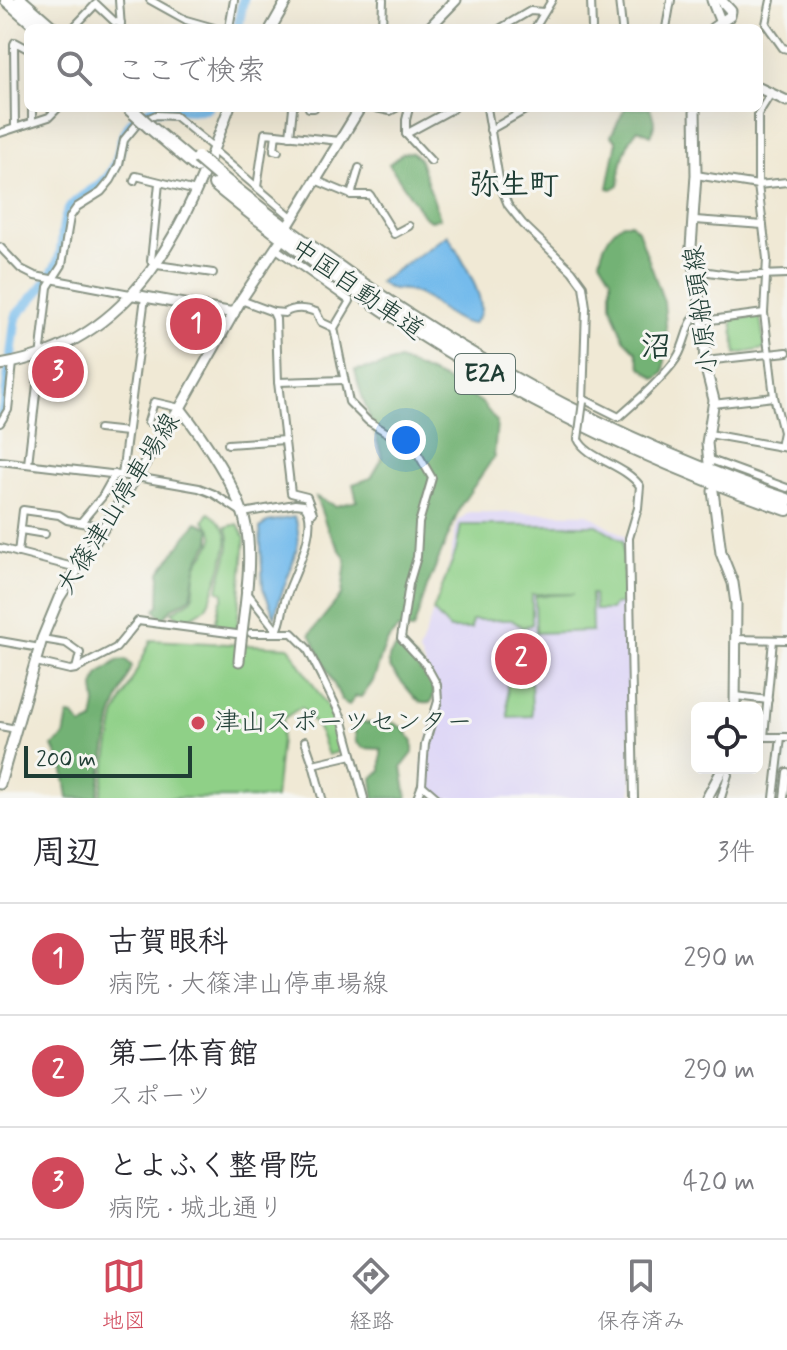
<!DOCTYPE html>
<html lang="ja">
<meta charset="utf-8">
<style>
body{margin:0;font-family:Mynerve,"Klee One",sans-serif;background:#f2f2f3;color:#2b2b33}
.controls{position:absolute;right:24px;bottom:24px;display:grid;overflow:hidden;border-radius:12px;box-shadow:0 8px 32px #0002}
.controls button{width:72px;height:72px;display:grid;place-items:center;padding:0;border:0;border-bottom:2px solid #e1e1e2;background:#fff;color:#2b2b33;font:40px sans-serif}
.scale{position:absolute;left:24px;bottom:20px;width:168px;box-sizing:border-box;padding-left:8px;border:4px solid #1f3d34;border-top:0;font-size:22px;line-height:28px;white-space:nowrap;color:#1f3d34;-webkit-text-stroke:6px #f6f6f2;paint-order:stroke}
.you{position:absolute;left:406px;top:440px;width:28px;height:28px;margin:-20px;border:6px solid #fff;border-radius:50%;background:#1a73e8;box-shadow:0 0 0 12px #1a73e833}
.badge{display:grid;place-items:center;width:52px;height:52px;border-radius:50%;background:#d1495b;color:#fff;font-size:26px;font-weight:700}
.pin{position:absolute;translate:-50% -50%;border:4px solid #fff;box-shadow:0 2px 8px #0006}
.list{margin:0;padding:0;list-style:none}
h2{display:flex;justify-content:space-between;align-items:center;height:104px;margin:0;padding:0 32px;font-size:34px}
h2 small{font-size:26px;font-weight:400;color:#7c7c81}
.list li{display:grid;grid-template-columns:52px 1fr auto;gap:24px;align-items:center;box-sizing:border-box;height:112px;padding:0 32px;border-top:2px solid #e1e1e2}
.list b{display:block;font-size:30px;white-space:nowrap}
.list p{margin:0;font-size:26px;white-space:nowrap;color:#7c7c81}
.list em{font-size:26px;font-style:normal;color:#7c7c81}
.icon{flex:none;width:44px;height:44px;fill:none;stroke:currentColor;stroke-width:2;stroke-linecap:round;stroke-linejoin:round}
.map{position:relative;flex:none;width:787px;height:798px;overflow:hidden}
.search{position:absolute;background:#fff;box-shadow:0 8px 32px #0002;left:24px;right:24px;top:24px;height:88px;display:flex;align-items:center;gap:20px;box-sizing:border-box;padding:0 28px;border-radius:12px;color:#7c7c81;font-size:30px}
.sheet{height:440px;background:#fff}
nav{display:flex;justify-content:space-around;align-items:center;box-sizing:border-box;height:112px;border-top:2px solid #e1e1e2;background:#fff;font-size:22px;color:#7c7c81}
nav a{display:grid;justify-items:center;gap:4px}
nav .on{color:#d1495b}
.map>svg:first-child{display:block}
</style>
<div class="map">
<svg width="787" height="798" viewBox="0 0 787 798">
<rect width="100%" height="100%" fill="#f6f6f2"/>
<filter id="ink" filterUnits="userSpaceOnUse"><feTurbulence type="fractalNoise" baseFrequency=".0125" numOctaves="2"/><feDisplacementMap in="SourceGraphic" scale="16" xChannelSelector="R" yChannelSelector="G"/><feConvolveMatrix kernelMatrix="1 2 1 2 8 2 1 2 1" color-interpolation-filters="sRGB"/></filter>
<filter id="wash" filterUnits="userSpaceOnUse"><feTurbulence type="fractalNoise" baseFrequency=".006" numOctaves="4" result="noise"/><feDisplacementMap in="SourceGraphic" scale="32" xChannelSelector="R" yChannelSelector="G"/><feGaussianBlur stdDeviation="1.8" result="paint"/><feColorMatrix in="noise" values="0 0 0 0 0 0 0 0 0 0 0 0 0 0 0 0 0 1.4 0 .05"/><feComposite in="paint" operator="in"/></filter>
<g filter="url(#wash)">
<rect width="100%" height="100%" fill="#f0e9d5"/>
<path fill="#ddd5f6" d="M469 512 588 514 625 536 632 798H436L426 790 422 766 439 692 419 653 450 562 457 522Z"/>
<g fill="#8fd087" stroke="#57865e" stroke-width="2">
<path d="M760 316 765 349 736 354 732 319Z"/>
<path d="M209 513C218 519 226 527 227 538 229 547 211 603 204 609 198 614 189 618 182 621L172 612 192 599C196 588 193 578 197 566 205 548 225 540 204 521Z"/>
<path d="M238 524 245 538 237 630 214 629 220 602 223 598V592L218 591C220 570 236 547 226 527Z"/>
<path d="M461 525H597L623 541 625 603 614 605 611 610H595L594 594H591L592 631 536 633 535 596 574 594H532V624L523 628 512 620H472L471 629H450L433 611 456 551Z"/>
<path d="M151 640 289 647 332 714 343 750 328 755 318 728 301 707 283 719 275 798H100L115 716Z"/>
<path d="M531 682 532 716 508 717 507 683Z"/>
</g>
<g fill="#73b274" stroke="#497854" stroke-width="2">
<path d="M625 108H650C654 118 656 125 651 135L638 129C624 145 620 165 619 185L612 189 608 188 616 146V140L611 136Z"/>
<path d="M412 152 419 158 440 218 430 221 424 216 389 164 403 153Z"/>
<path d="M623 223H631L638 230 664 302 667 337 664 373 656 379 641 367 636 351 624 339 611 304V278L600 260C603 245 610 231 623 223Z"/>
<path d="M399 360 443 379 481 402 497 422 494 457 461 505 427 587 413 630 398 629C381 643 381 662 373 681 370 687 365 691 361 697L356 696 349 705 342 701 310 634 342 594 346 560 328 530 316 497 336 506 357 501 353 484 371 478 382 459C376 428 361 401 355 370L377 367Z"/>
<path d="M197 522 210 528V542C191 567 197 570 191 597L171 609 163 620 155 610 159 605 160 572Z"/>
<path d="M400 645C414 654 444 686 430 703H421L416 699 390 668C386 656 391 652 400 645Z"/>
<path d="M126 660 132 666 112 716 97 798H68L64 771 53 746 64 737 68 715 74 716 82 726 93 721 96 704 94 687 98 675 117 661Z"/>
<path d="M354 720 382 726 394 723 403 728 413 741V753L402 767 407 798H374L372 778 381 771V749L363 748 356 742Z"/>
</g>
<g fill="#75bbec" stroke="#4a7c90" stroke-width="2">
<path d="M448 235C457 251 486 296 480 314 479 317 475 322 472 324 447 321 434 297 409 291 395 287 393 293 379 282Z"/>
<path d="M294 517C309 544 279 588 275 617L263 588 260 528 267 522Z"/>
</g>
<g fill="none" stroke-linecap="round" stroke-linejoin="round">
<path stroke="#75bbec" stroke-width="2" d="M779 798 786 740"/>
<g stroke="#75bbec" stroke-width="10">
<path d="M238 28 243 0"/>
<path d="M0 416 5 404 15 323 17 315C33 297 53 279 60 256 64 240 61 222 70 208 81 193 101 189 111 173 126 150 113 129 146 112 164 103 188 114 207 108"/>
</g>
</g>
</g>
<g filter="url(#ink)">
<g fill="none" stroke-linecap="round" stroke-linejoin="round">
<g stroke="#889384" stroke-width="10">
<g id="street">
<path d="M119 0 121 28"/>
<path d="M150 0 186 20 214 28"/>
<path d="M591 0 592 28"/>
<path d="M619 0 622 28"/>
<path d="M771 0 766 24 783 48 787 49"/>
<path d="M73 28 96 4 115 22 121 23"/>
<path d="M229 28 234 0"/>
<path d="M382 28 383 0"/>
<path d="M501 28 530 11 544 12"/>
<path d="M535 28 552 0"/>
<path d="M666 28 671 0"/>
<path d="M770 95 758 114V185L767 259 764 313 774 397 783 432 780 447"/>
<path d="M32 108V121"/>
<path d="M309 108H314"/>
<path d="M376 108 390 111 396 108"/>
<path d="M409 108 406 120V134L431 161"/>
<path d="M487 108 500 185 508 205 523 224 572 271 583 286 586 307 583 402"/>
<path d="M15 127 14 44 15 42 28 49"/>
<path d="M490 130 529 108"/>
<path d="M0 133 49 117 58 108"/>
<path d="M406 134 454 108"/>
<path d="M290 136 293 108"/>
<path d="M213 150 293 218"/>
<path d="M278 151 274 150 276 134 339 141"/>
<path d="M696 175 758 185 787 182"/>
<path d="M315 180 351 195 359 168"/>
<path d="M134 181 136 176 196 191"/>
<path d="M257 187 265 133 276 134"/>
<path d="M351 195H370L394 234 409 226"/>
<path d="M695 220 763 225"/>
<path d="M0 247 21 269 35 276 130 294"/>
<path d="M154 265 151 261 159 183"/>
<path d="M157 265 213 273"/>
<path d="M695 270 737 276 787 274"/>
<path d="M241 300 273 312 276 319 278 382 291 493 307 497 313 513"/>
<path d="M273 312 285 313C293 307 306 308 316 312L321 322 334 328 350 301 275 248"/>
<path d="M703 321 764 313"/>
<path d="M334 328 349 402 368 421 394 437 404 438 411 442 432 478 419 523 417 557 409 584 401 638 426 665 437 685 438 701 425 744 422 785 437 798"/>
<path d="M194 344 215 347"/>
<path d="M705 361 787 352"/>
<path d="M278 382 344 380"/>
<path d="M583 399 619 417C635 403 670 372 679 354 687 338 687 322 701 309"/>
<path d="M713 404 774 397"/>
<path d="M148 422 154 402 180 408"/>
<path d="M0 423 8 410 13 363"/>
<path d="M99 429 127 432"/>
<path d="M709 434 787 448"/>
<path d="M578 439C587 459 624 464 640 486L638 508 629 538 634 798"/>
<path d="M228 444 285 440"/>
<path d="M708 459 787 488"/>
<path d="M0 461 136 477 199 488 214 494 243 513 295 504 304 505C321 524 294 574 287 595 282 607 283 620 277 631"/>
<path d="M28 464 48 287 62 265 70 217 77 207 101 192 111 180 119 165 124 140 138 123 156 115 175 116 214 148"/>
<path d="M122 475 145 297"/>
<path d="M81 522 102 497 115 474"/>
<path d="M21 530 45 534"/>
<path d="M0 548 77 568"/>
<path d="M18 553 23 510 59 515 67 520 103 527"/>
<path d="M245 590 277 631"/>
<path d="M251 633H292L307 648 342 718 364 798"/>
<path d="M42 639 66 643 80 653 76 669"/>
<path d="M735 639 787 640"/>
<path d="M0 641 40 648"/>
<path d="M36 662 70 670 76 669 116 648 138 621 236 634"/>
<path d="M736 696 768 700"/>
<path d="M0 726 16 729"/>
<path d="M757 737H787"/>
<path d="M764 737 773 640"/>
<path d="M305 741 313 764 352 755"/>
<path d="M313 764 322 798"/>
<path d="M417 798 422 785"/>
<path d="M721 798 730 768"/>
<path d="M774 798 781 737"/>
<path d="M784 798 787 772"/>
</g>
</g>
<g stroke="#889384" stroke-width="13">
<g id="secondary">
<path d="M712 0 723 28"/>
<path d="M271 28 287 0"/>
<path d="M429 28 456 0"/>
<path d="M713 28 730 16 731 11 721 0"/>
<path d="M759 88 787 101"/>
<path d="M695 108 696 175 691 247 703 321 705 365 714 400 707 443 709 463"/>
<path d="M289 224 360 108"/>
<path d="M134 295 234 313"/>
<path d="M0 365C138 342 186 225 229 108"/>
<path d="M180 408C202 436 240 491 246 526 254 564 242 621 239 661"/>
<path d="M713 491 721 553 733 583 736 604 735 708"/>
<path d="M0 784 42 639 59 598 180 408 241 300 279 243"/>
<path d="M707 798 723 768"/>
</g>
</g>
<g stroke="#889384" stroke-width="16">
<g id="highway">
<path d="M7 0 39 28"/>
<path d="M20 0 52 28"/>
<path d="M150 127 196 166"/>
<path d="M218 175C393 318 572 427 787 500"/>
<path d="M215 184C392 329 570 434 787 509"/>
</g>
</g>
<use href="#street" stroke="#fff" stroke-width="6"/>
<use href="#secondary" stroke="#fff" stroke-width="9"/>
<use href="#highway" stroke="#fff" stroke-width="12"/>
<g stroke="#889384" stroke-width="10" stroke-linecap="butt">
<path id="street-bridge" d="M578 439 583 402"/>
</g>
<g stroke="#889384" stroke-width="16" stroke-linecap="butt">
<g id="highway-bridge">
<path d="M129 108 150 127"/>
<path d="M198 158 218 175"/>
</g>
</g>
<use href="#street-bridge" stroke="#fff" stroke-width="6"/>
<use href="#highway-bridge" stroke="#fff" stroke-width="12"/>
</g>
</g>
<circle fill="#d1495b" stroke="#f6f6f2" stroke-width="3" cx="198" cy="723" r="8"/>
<g text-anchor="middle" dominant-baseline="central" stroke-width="6" stroke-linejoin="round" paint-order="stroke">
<rect fill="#f6f6f2" stroke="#60746d" stroke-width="2" x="455" y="354" width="60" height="40" rx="6"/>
<g font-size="24" font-weight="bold" fill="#1f3d34">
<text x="485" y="374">E2A</text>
</g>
<g font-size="26" fill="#1f3d34" stroke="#f6f6f2">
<text transform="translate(357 290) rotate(35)">中国自動車道</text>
<text transform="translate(702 310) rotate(-97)">小原船頭線</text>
<text transform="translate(119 504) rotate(-58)">大篠津山停車場線</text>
</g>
<g font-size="26" fill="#1f3d34" stroke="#f6f6f2" text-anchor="start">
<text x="214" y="723">津山スポーツセンター</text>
</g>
<g font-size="30" font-weight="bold" fill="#1f3d34" stroke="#f6f6f2">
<text x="514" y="185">弥生町</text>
<text x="656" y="347">沼</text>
</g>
</g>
</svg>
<div class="controls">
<button><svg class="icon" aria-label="locate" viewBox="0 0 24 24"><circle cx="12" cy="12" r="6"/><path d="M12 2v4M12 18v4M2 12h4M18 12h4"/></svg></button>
</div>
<div class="scale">200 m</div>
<div class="you"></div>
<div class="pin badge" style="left:196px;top:324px">1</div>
<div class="pin badge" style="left:521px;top:659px">2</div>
<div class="pin badge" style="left:58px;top:372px">3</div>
<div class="search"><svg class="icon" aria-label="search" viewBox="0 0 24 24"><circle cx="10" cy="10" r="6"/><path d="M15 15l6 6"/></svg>ここで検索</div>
</div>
<section class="sheet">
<h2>周辺<small>3件</small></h2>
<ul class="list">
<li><span class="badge">1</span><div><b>古賀眼科</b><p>病院 · 大篠津山停車場線</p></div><em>290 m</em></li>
<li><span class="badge">2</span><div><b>第二体育館</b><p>スポーツ</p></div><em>290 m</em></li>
<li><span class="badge">3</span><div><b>とよふく整骨院</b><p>病院 · 城北通り</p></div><em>420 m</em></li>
</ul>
</section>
<nav>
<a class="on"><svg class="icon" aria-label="map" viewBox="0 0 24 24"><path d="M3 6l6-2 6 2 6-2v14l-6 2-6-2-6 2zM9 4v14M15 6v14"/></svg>地図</a>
<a><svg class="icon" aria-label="directions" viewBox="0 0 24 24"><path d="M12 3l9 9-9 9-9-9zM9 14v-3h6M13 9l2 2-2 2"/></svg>経路</a>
<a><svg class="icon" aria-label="saved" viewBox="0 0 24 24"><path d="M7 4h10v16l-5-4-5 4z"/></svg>保存済み</a>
</nav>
